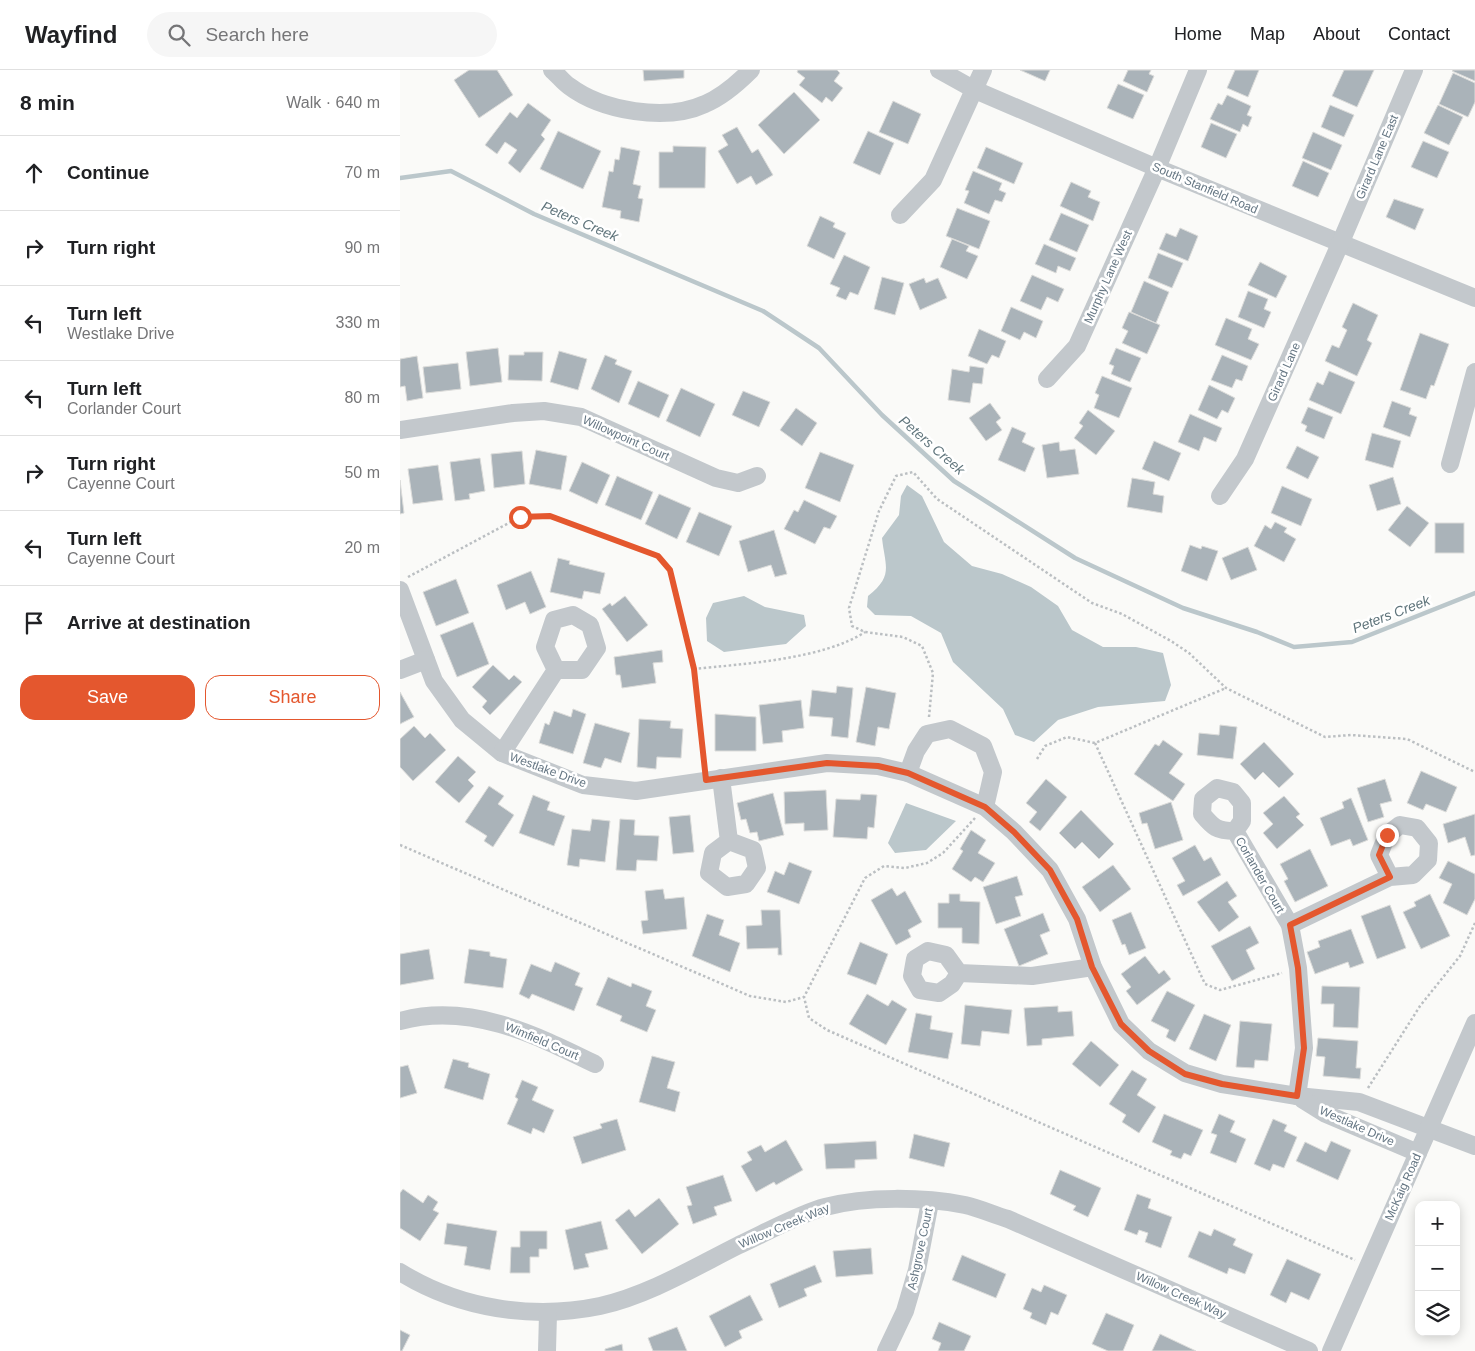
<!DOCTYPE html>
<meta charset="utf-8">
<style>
body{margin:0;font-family:Arial,sans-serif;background:#f6f6f6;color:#202124}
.controls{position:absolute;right:15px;bottom:15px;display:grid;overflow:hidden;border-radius:10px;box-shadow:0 2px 12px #0003}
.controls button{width:45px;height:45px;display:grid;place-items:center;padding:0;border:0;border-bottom:1px solid #e0e0e0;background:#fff;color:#202124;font:25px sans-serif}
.stop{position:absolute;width:15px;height:15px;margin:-11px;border:4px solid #e4572e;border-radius:50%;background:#fff}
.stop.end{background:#e4572e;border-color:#fff;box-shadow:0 1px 5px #0008}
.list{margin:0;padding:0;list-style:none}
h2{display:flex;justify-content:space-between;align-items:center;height:65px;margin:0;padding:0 20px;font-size:21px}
h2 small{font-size:16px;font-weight:400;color:#757577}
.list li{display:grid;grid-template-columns:32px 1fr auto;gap:15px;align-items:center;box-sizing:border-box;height:75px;padding:0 20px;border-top:1px solid #e0e0e0}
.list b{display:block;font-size:19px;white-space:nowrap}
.list p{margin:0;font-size:16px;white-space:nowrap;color:#757577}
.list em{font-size:16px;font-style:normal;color:#757577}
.actions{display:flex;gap:10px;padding:15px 20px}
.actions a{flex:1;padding:11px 0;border:1px solid #e4572e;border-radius:15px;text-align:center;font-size:18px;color:#e4572e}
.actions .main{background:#e4572e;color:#fff}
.icon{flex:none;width:28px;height:28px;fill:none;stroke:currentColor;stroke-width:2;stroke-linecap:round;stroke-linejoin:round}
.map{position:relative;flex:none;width:1075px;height:1281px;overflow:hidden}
header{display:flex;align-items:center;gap:30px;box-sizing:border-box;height:70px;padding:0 25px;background:#fff;border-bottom:1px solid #e0e0e0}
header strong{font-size:24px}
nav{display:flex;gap:28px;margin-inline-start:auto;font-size:18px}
.search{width:350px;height:45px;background:#f6f6f6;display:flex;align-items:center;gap:12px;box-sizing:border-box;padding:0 18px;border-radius:28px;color:#757577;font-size:19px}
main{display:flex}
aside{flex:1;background:#fff}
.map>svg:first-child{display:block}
</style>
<header>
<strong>Wayfind</strong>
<div class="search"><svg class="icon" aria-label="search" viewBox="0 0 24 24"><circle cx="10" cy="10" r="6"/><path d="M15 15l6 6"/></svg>Search here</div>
<nav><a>Home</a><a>Map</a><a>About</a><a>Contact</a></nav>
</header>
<main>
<aside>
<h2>8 min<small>Walk · 640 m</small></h2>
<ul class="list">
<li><svg class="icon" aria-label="ahead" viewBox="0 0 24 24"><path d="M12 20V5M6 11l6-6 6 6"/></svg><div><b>Continue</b></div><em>70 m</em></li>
<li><svg class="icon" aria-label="right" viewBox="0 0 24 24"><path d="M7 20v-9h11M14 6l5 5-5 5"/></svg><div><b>Turn right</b></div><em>90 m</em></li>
<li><svg class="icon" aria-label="left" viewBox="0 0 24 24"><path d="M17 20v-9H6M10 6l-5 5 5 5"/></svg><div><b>Turn left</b><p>Westlake Drive</p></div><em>330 m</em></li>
<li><svg class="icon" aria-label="left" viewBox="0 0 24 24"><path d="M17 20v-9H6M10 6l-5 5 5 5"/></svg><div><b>Turn left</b><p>Corlander Court</p></div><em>80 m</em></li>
<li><svg class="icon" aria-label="right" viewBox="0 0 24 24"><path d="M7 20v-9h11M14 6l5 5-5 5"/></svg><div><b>Turn right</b><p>Cayenne Court</p></div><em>50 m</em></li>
<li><svg class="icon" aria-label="left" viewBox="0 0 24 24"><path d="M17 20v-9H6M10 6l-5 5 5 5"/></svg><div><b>Turn left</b><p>Cayenne Court</p></div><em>20 m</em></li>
<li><svg class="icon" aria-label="arrive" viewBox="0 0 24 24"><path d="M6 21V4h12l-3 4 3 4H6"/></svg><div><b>Arrive at destination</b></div></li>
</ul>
<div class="actions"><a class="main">Save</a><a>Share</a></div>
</aside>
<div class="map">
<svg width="1075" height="1281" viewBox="0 0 1075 1281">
<rect width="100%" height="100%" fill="#fafaf8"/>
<g fill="#bbc7cb">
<path d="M507 415 522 426 544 472 572 496 602 504 631 517 658 536 672 560 703 577H736L763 583 771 615 765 631 698 637 658 650 634 672 615 665 603 639 553 592 541 563 511 546 475 545 467 537 468 526C494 506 485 496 482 468L499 445 501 426Z"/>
<path d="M344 526 365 537 404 545 406 556 386 574 324 582 307 571 306 548 313 533Z"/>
<path d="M506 733 556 751 526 780 495 783 488 773Z"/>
</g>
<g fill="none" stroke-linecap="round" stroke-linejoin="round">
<path stroke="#bbc7cb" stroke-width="4.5" d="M0 108 51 101 134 144 363 241 419 278 482 345 554 411 675 488 783 538 857 562 894 577 952 572 1075 523"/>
</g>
<g fill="#aab3b9" stroke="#dcdcda">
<path d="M69 0H97L113 25 79 48 54 10Z"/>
<path d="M243 0H284V8L244 11Z"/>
<path d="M398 0H437L440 3 434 11 443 18 432 32 426 27 422 33 399 15 405 8 397 2Z"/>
<path d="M620 0H650L645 11Z"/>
<path d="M728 0H751L749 4 754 6 747 22 723 11Z"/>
<path d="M835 0H859L848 27 827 18Z"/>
<path d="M944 0H974L957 37 932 26Z"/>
<path d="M1053 0H1075V11L1052 1Z"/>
<path d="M1053 3 1075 13V32L1068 47 1039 34Z"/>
<path d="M718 14 744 25 733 49 707 38Z"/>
<path d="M394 22 420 50 384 84 358 55Z"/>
<path d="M827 25 851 36 847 45 852 47 848 57 843 54 840 62 810 49 818 33 822 35Z"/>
<path d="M493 31 521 44 508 74 479 62Z"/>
<path d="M128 33 151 50 141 65 145 69 120 103 108 93 117 80 105 72 97 84 85 75 110 42 117 48Z"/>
<path d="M930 35 954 45 944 67 921 57Z"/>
<path d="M1038 35 1063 47 1049 75 1024 63Z"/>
<path d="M811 53 837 64 826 88 801 77Z"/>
<path d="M337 57 352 83 358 79 373 105 356 115 351 106 337 114 318 81 328 75 322 65Z"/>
<path d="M158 61 201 81 183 119 140 99Z"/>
<path d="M468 61 494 73 480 105 453 93Z"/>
<path d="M913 62 942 75 931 100 902 88Z"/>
<path d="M1023 71 1049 82 1037 108 1011 97Z"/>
<path d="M273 76 306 77 305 118H259V82H273Z"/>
<path d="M221 77 240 81 233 114 241 116 238 128 243 129 239 152 220 148 221 141 202 137 209 101 213 102 215 89 219 90Z"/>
<path d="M586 77 623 93 614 114 577 98Z"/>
<path d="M903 91 929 103 918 127 892 116Z"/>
<path d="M573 101 602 113 599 120 606 123 602 132 595 130 589 144 564 133 569 121 565 120Z"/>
<path d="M671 112 691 121 688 127 700 132 693 151 660 136Z"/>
<path d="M994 129 1024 139 1015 160 986 147Z"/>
<path d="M557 138 590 151 579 179 546 166Z"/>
<path d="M661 143 689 155 677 182 649 170Z"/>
<path d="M420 146 435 153 433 157 446 163 434 189 407 176Z"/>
<path d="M780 158 798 166 788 191 759 179 766 163 776 167Z"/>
<path d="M552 169 569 176 566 181 578 186 567 209 540 197Z"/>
<path d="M644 174 676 188 670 201 658 196 656 203 635 194Z"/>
<path d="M758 183 783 193 772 218 748 208Z"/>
<path d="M444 185 470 197 458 225 450 222 446 230 436 226 440 218 430 214Z"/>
<path d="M860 192 887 206 876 228 848 215Z"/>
<path d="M632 205 664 219 658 232 647 227 641 240 620 231Z"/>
<path d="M482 207 504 213 495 245 474 239Z"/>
<path d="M524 208 526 213 538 208 547 228 520 240 509 214Z"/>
<path d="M744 211 769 222 756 253 731 242Z"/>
<path d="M848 221 868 229 864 239 871 242 864 258 838 247Z"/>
<path d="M953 233 978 245 967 270 972 273 957 306 925 291 932 275 939 278 947 260 942 257Z"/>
<path d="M611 237 643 251 636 268 624 262 620 270 601 261Z"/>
<path d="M729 242 760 255 747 284 722 273 728 261 722 258Z"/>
<path d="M826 248 852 259 848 269 859 274 851 290 815 275Z"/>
<path d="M579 259 606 271 599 288 592 285 587 294 568 286Z"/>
<path d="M1020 263 1049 274 1034 316 1031 315 1026 329 1000 320Z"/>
<path d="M98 278 102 312 70 316 66 282Z"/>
<path d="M716 278 741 288 730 312 711 304 714 296 709 294Z"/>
<path d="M159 281 187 289 178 320 150 312Z"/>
<path d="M124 282H143L142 311 108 310 109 285H124Z"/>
<path d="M205 285 217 290 215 294 232 301 219 333 191 319Z"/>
<path d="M822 285 848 296 842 311 836 309 832 318 811 310Z"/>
<path d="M17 286 23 328 7 331 5 316 0 317V289Z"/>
<path d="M58 293 61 319 26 323 23 297Z"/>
<path d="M570 296 584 298 582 314 573 313 570 333 548 330 552 299 569 302Z"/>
<path d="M929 301 955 312 941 344 909 330 917 312 923 315Z"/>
<path d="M702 306 732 318 719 348 694 338 699 325 695 323Z"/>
<path d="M238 311 269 325 259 348 228 334Z"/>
<path d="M809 315 835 328 828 343 822 340 817 349 798 340Z"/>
<path d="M281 318 315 334 300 367 266 351Z"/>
<path d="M343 321 370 332 359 357 332 345Z"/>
<path d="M992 331 1011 338 1009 344 1017 347 1010 367 983 357Z"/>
<path d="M590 333 601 348 596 352 602 360 586 371 569 348Z"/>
<path d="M908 337 933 347 924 369 905 361 907 356 901 353Z"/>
<path d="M396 338 417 353 402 376 380 360Z"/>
<path d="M688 340 715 361 696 385 674 368 683 356 679 353Z"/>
<path d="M790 344 822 358 816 372 804 367 799 381 778 372Z"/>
<path d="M612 357 626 363 622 372 635 378 625 402 598 390Z"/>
<path d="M972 363 1001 371 993 398 965 390Z"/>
<path d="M754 371 781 383 769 411 742 399Z"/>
<path d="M659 372 660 381 675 379 679 404 647 408 642 375Z"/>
<path d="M897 376 919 387 908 409 886 398Z"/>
<path d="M136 380 167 386 161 420 129 414Z"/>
<path d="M122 381 125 414 94 418 91 384Z"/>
<path d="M420 382 454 395 440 432 405 418Z"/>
<path d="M80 388 85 421 69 424 70 429 55 431 50 392Z"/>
<path d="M182 392 210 405 197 434 169 421Z"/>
<path d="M38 395 43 430 13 434 8 399Z"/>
<path d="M217 406 253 422 241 450 205 435Z"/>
<path d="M993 407 1001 434 977 441 969 415Z"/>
<path d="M732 408 755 412 753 424 764 426 762 443 727 437Z"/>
<path d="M0 410 4 443 0 444Z"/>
<path d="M882 416 912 429 901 456 871 443Z"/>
<path d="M259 424 291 438 277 469 245 454Z"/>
<path d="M404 430 437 446 430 459 424 457 415 474 384 459 394 440 398 442Z"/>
<path d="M1007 436 1029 453 1010 477 988 460Z"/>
<path d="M299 442 332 456 319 486 286 472Z"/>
<path d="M875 452 887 458 884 462 896 469 884 492 854 476 865 455 871 459Z"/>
<rect x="1035" y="453" width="29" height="30"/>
<path d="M374 460 387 504 375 507 371 495 348 502 339 471Z"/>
<path d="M790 475 801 479 802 476 818 481 807 511 781 501Z"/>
<path d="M848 477 857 500 831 510 822 488Z"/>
<path d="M158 488 170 491 169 494 205 503 200 524 184 521 182 529 150 522Z"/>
<path d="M131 501 146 537 130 544 125 532 106 540 97 515Z"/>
<path d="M56 509 69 543 36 556 23 522Z"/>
<path d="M225 526 248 555 227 572 202 539 210 533 212 536Z"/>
<path d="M73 552 89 594 57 607 40 565Z"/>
<path d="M262 580 263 592 253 593 256 613 222 618 220 605H216L214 587Z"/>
<path d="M93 595 109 610 114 605 122 612 90 645 82 637 87 631 72 617Z"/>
<path d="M437 616 453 618 448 668 431 666 433 648 409 646 412 620 436 623Z"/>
<path d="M466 617 496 623 489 659 478 657 475 676 456 672Z"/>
<path d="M0 622 14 647 0 654Z"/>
<path d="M401 630 404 658 382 661 383 672 363 674 359 635Z"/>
<path d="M173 639 186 644 173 684 139 673 145 653 149 655 154 641 171 647Z"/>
<path d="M315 644 356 647V681H315Z"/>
<path d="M239 649 271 651 270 658 283 659 281 688 257 687 256 699 237 697Z"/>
<path d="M195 653 230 663 221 693 205 688 201 698 183 693Z"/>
<path d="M820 655 837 657 833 689 797 685 799 663 819 665Z"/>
<path d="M14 656 25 668 30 663 46 680 13 711 0 697V669Z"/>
<path d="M763 670 783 684 769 703 785 714 773 731 734 704 755 674 759 676Z"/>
<path d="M864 672 894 704 879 718 863 702 855 710 840 694Z"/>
<path d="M58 686 76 702 68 710 74 716 59 733 35 712Z"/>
<path d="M1021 701 1057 717 1046 742 1026 734 1023 740 1007 733Z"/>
<path d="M646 709 667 727 640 761 629 752 637 742 626 733Z"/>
<path d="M985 709 992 731 980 734 984 747 968 752 957 718Z"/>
<path d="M89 716 104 726 98 734 114 745 93 777 84 771 87 766 65 752Z"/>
<path d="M426 720 428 760 404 761V753L385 754 384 722Z"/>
<path d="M373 723 384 765 359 771 357 762 350 763 346 749 341 750 337 733Z"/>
<path d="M461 724 477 725 474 758 468 757 467 769 433 767 436 729 460 730Z"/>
<path d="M133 725 150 732 147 740 165 746 154 776 119 763Z"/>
<path d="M884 726 900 744 896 747 904 755 877 779 863 763 873 754 863 743Z"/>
<path d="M951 728 968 770 953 776 950 769 931 776 920 748 944 738 942 732Z"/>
<path d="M771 732 783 770 755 779 747 753 742 754 739 743Z"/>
<path d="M681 740 714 774 699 789 682 772 675 779 659 763Z"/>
<path d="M1075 744V785L1071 786 1065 767 1048 773 1043 754Z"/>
<path d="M290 745 294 782 273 784 269 747Z"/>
<path d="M192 749 210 751 205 792 180 789 179 797 167 795 172 759 190 761Z"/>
<path d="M220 749 235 750 234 765 259 766 257 791 237 790 236 801 216 800Z"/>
<path d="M571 760 586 770 578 783 595 793 583 812 575 807 571 812 552 799 563 781 560 779Z"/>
<path d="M795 775 804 791 811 787 821 805 783 826 777 815 785 811 772 788Z"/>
<path d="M910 779 928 816 895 832 884 811 888 809 880 794Z"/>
<path d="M1048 791 1075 804V829L1067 845 1043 833 1052 814 1039 808Z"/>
<path d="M389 792 412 801 399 834 367 822 375 801 384 805Z"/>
<path d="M713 795 731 819 700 842 682 817Z"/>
<path d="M617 806 623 825 615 827 621 846 596 854 583 817Z"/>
<path d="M827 811 837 826 828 832 839 847 819 862 797 832Z"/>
<path d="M492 818 497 826 505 821 522 852 508 860 511 867 496 875 471 830Z"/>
<path d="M263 819 265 829 284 827 287 859 243 864 241 851 248 850 245 821Z"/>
<path d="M549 824H560V831L580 832 579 874 562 873V858H538V833H549Z"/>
<path d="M1030 824 1050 866 1021 879 1003 842 1016 836 1014 832Z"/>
<path d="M990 835 1006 878 977 889 961 846Z"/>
<path d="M361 840H380L382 885H378V878L347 879 346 856 362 855Z"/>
<path d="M731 842 746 878 729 885 725 874 722 875 712 850Z"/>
<path d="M643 843 650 861 640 865 648 884 619 896 604 859Z"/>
<path d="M307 844 324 850 319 865 340 873 330 902 292 886Z"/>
<path d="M850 856 859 873 846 880 855 899 832 911 811 876Z"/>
<path d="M951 859 964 893 950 898 948 892 915 904 907 882 920 877 918 871Z"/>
<path d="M460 872 488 884 476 915 447 904Z"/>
<path d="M29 879 34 909 0 915V884Z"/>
<path d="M69 879 90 882V886L107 889 103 918 64 913Z"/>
<path d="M745 886 759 904 764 900 771 909 737 935 726 921 731 917 721 904Z"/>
<path d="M155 892 180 903 175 915 183 918 174 941 132 924 129 929 119 924 131 894 151 902Z"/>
<path d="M208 907 231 917 232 913 252 921 246 936 256 940 247 962 220 951 222 946 196 935Z"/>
<path d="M922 916 960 917 958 958 933 957 934 934H921Z"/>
<path d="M767 921 795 935 775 972 766 967 769 960 751 951Z"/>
<path d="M467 924 488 936 492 930 507 939 486 975 449 954Z"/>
<path d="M565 935 612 940 609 964 582 961 580 976 561 974Z"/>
<path d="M658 936V942L672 941 674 966 642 969V975L627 976 624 938Z"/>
<path d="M516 943 532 946 530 959 553 963 548 989 508 982Z"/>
<path d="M804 944 831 955 816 991 789 979Z"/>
<path d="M840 951 872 954 868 991 855 990 854 998 836 997Z"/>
<path d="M918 968 958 971 956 998H961L960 1009 923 1006 925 987 916 986Z"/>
<path d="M691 971 719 995 700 1017 672 994Z"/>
<path d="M252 986 275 992 267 1018 280 1022 275 1042 239 1032Z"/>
<path d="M53 989 69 993 68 997 90 1004 83 1030 44 1018Z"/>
<path d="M8 995 17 1023 0 1028V997Z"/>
<path d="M732 1000 747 1009 737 1025 756 1037 739 1063 722 1052 726 1045 709 1034Z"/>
<path d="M122 1010 138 1017 132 1030 154 1040 144 1063 133 1058 131 1064 107 1054 118 1029 115 1027Z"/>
<path d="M764 1044 803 1060 791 1086 784 1083 781 1089 770 1085 772 1081 752 1072Z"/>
<path d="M819 1044 835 1051 830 1062 846 1069 836 1093 810 1083 817 1065 811 1063Z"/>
<path d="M217 1049 226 1080 182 1094 173 1067 202 1058 200 1054Z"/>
<path d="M873 1049 887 1055 884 1061 897 1067 884 1098 873 1094 870 1101 854 1094Z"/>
<path d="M514 1064 550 1073 544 1097 509 1088Z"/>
<path d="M386 1070 403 1100 376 1115 374 1112 356 1122 341 1096 352 1090 347 1082 361 1075 365 1082Z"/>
<path d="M476 1071 477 1089 455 1090V1098L426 1099 424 1074Z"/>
<path d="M931 1071 951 1080 938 1110 896 1091 905 1072 926 1082Z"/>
<path d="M660 1100 701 1118 688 1147 673 1140 676 1136 650 1124Z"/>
<path d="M323 1105 332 1131 314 1137 317 1145 293 1154 287 1136 292 1135 286 1117Z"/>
<path d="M3 1119 23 1133 28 1125 38 1132 33 1140 39 1143 20 1171 0 1158V1123Z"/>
<path d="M737 1124 751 1129 748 1138 772 1147 761 1178 745 1172 748 1163 739 1160 737 1165 724 1160Z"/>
<path d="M259 1128 279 1154 242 1184 215 1150 229 1139 235 1147Z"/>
<path d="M201 1151 208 1179 185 1184 189 1197 174 1200 165 1160Z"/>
<path d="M47 1153 97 1161 90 1200 64 1195 67 1177 44 1174Z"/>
<path d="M814 1159 836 1169 833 1175 853 1184 845 1204 829 1198 827 1204 788 1187 799 1161 811 1166Z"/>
<path d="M120 1161H147V1179H139V1187H130V1203H110L111 1177H120Z"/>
<path d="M471 1178 473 1204 436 1207 433 1181Z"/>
<path d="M562 1185 606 1204 596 1228 552 1210Z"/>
<path d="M887 1189 921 1204 909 1230 891 1222 886 1233 870 1225Z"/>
<path d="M415 1195 422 1212 404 1219 407 1226 379 1238 370 1214Z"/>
<path d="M644 1215 667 1225 658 1245 651 1242 646 1255 630 1248 632 1243 623 1239 632 1218 641 1222Z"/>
<path d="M350 1225 363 1250 339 1261 342 1268 325 1277 309 1246Z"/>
<path d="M706 1243 734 1255 723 1281H708L692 1274Z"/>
<path d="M539 1252 571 1266 564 1281H538L541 1273 532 1269Z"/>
<path d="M277 1257 287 1281H253L248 1268Z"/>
<path d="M0 1260 10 1265 2 1281H0Z"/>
<path d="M760 1264 796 1281H752Z"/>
<path d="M222 1274 223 1281H205V1279Z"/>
</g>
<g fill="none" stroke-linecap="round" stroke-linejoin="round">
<g stroke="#bbbfc2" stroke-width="2.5" stroke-dasharray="2.5 2.5" stroke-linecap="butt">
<path d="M8 507 120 447 150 446 258 486 270 500 294 599 304 695"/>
<path d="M294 599C343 594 424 589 465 562"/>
<path d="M529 647 533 603 522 576 503 567 465 562 452 556 449 538 479 441 496 406 513 402 537 429 692 533 722 544 771 571 789 583 826 618 925 667 951 665 1007 669 1075 702"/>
<path d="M695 673 805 914 820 920 882 903"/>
<path d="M637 689 645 676 667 667 695 673 826 618"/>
<path d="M575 748 543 783 527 793 505 798 484 796 465 808 404 927 409 948 427 960 955 1190"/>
<path d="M0 775 350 926 386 932 404 927"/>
<path d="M968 1018 1020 936 1060 886 1075 853"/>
</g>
<g stroke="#c3c8cc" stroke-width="18">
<path d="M152 0C158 5 163 12 169 16 202 41 266 52 305 34 322 27 338 13 351 0"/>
<path d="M539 0 575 20 757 98 1075 228"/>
<path d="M500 145 533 110 583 0"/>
<path d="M647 309 677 276 757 98 798 0"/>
<path d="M0 360 113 343 144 341 181 347 316 408 338 413 357 406"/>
<path d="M1050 394 1075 302"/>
<path d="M820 426 845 389 940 174 1014 0"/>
<path d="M0 520 34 611 62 650 102 683 183 715 236 721 427 693 478 696 508 703 585 737 614 762 650 800 677 849 693 897 721 954 749 981 785 1003 822 1014 897 1026 959 1032 1075 1076"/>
<path d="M0 600 26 590"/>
<path d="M102 683 156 600H182L197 578 190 555 173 545 154 550 145 577 156 600"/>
<path d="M508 703 516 681 527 664 550 659 583 676 593 702 585 737"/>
<path d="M321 708 329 771 313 783 309 803 327 817 346 814 357 798 353 780 329 771"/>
<path d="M835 761C816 761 813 757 802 744L803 729 817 718 833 722 842 733V751L835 761 890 855 898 898 904 978 897 1026"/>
<path d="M890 855 990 807 1013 805 1028 790 1029 773 1017 758 1000 755 987 765 979 785 990 807"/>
<path d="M559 903 552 914 539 923 520 920 512 906 515 889 528 881 546 885 559 903 632 906 693 897"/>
<path d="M0 951C69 932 134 964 195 994"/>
<path d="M902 1029 926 1044 1018 1083"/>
<path d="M0 1202C59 1239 133 1250 200 1236 249 1225 295 1197 339 1175 363 1164 401 1143 425 1137 467 1126 523 1127 565 1135 579 1138 594 1145 608 1149L909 1281"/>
<path d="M147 1281 148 1244"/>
<path d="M486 1281 505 1241 517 1200 530 1132"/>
<path d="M931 1281 1075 953"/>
</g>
</g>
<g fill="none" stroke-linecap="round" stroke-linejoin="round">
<path stroke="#e4572e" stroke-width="6" d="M120 447 150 446 258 486 270 500 294 599 306 710 427 693 478 696 508 703 585 737 614 762 650 800 677 849 692 897 721 954 749 981 785 1004 822 1014 897 1026 904 978 898 898 890 855 990 807 979 785 987 765"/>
</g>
<g text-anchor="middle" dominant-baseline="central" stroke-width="5" stroke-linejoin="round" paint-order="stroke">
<g font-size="12" fill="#657683" stroke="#fff">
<text transform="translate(977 87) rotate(-67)">Girard Lane East</text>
<text transform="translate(805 118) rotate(23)">South Stanfield Road</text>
<text transform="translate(708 207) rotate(-66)">Murphy Lane West</text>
<text transform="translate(884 302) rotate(-66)">Girard Lane</text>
<text transform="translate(226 368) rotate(24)">Willowpoint Court</text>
<text transform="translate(148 700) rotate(20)">Westlake Drive</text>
<text transform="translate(860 805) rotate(60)">Corlander Court</text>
<text transform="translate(142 971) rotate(23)">Wimfield Court</text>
<text transform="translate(957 1056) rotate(24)">Westlake Drive</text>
<text transform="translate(1003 1117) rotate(-66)">McKaig Road</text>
<text transform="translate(384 1156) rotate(-23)">Willow Creek Way</text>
<text transform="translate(520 1179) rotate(-78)">Ashgrove Court</text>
<text transform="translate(781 1225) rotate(24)">Willow Creek Way</text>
</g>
<g font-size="14" font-style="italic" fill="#60757c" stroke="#fff">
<text transform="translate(180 151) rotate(23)">Peters Creek</text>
<text transform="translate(532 375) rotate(41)">Peters Creek</text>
<text transform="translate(991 544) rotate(-21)">Peters Creek</text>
</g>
</g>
</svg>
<div class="controls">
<button>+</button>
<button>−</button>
<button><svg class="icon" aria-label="layers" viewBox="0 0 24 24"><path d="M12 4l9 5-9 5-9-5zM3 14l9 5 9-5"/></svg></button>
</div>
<div class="stop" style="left:120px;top:447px"></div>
<div class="stop end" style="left:987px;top:765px"></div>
</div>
</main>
